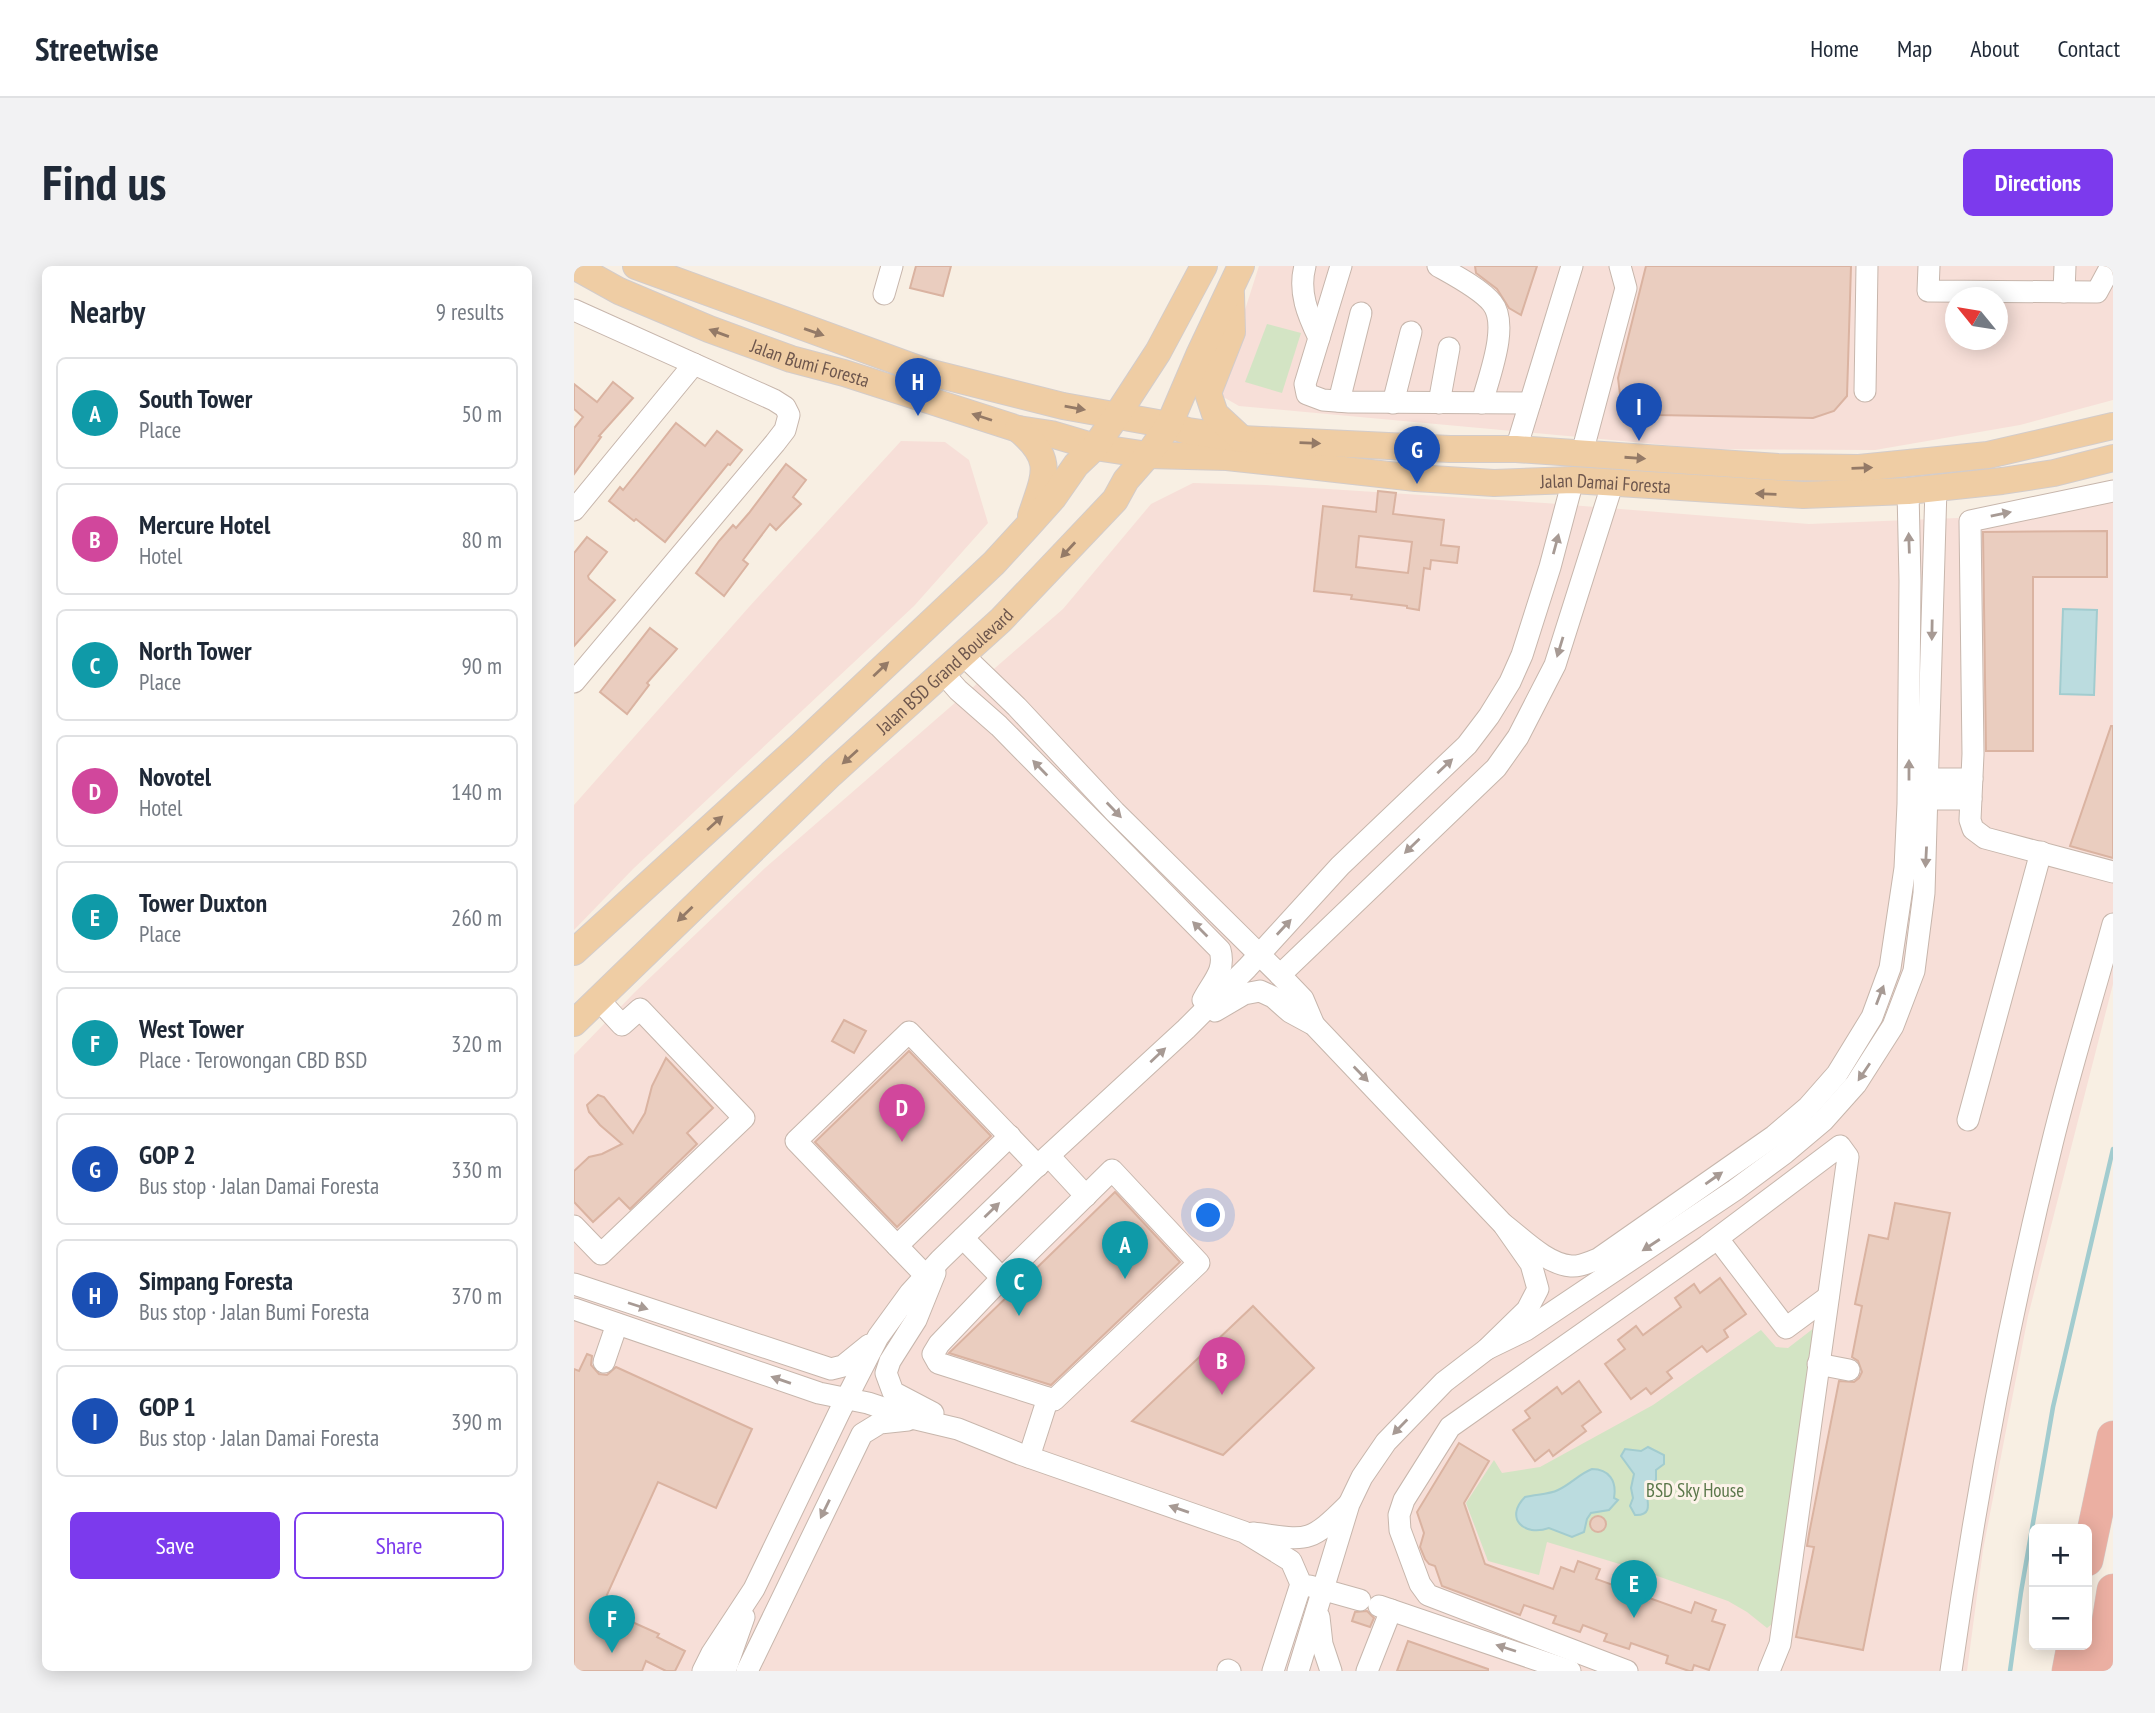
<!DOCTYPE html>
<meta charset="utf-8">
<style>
body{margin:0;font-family:"PT Sans Narrow",sans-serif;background:#f2f2f3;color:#1f2937}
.controls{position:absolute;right:21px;bottom:21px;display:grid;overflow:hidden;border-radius:10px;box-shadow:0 4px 18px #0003}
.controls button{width:63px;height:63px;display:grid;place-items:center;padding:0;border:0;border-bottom:2px solid #e0e1e3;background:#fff;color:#1f2937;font:35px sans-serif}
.compass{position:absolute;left:1371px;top:21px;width:63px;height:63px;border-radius:50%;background:#fff;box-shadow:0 4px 18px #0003;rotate:300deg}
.you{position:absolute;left:635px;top:950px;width:24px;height:24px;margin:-18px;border:5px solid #fff;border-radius:50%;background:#1a73e8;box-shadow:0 0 0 10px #1a73e833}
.badge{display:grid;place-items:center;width:46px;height:46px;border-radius:50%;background:#7c3aed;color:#fff;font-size:23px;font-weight:700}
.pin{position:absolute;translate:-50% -58px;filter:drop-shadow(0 2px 4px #0008)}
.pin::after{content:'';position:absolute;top:37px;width:24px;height:21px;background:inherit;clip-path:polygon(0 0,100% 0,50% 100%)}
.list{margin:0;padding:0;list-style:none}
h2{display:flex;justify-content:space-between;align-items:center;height:91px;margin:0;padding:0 28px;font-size:30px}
h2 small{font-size:23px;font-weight:400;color:#747a83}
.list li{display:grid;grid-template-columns:46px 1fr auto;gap:21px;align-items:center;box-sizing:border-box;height:112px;margin:0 14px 14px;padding:0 14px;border:2px solid #e0e1e3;border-radius:10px}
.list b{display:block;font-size:26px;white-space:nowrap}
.list p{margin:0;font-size:23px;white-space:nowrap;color:#747a83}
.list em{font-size:23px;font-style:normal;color:#747a83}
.actions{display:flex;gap:14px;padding:21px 28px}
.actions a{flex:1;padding:16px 0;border:2px solid #7c3aed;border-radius:10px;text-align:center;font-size:24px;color:#7c3aed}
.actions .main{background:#7c3aed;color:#fff}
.map{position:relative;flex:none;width:1539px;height:1405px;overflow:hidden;border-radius:10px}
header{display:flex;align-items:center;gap:42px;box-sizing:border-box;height:98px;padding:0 35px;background:#fff;border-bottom:2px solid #e0e1e3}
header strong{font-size:33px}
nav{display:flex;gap:38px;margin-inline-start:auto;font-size:24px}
.intro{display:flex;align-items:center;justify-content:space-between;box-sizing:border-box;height:168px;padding:0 42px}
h1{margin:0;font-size:49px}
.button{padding:18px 32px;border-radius:10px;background:#7c3aed;color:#fff;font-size:24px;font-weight:700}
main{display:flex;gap:42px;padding:0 42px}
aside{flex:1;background:#fff;border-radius:10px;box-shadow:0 4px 18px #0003}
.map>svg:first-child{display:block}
</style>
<header>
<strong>Streetwise</strong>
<nav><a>Home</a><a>Map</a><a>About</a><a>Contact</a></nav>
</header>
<div class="intro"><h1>Find us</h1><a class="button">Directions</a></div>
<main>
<aside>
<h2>Nearby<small>9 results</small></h2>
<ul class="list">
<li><span class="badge" style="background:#0f9aa8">A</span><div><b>South Tower</b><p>Place</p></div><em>50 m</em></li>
<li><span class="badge" style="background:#d1479c">B</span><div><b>Mercure Hotel</b><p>Hotel</p></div><em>80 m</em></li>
<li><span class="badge" style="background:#0f9aa8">C</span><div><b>North Tower</b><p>Place</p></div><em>90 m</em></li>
<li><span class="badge" style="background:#d1479c">D</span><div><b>Novotel</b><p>Hotel</p></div><em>140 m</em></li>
<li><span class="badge" style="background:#0f9aa8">E</span><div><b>Tower Duxton</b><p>Place</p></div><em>260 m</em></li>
<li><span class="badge" style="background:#0f9aa8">F</span><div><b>West Tower</b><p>Place · Terowongan CBD BSD</p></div><em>320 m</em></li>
<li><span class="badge" style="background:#1a4fb4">G</span><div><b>GOP 2</b><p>Bus stop · Jalan Damai Foresta</p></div><em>330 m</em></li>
<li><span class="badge" style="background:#1a4fb4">H</span><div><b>Simpang Foresta</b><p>Bus stop · Jalan Bumi Foresta</p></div><em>370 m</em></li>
<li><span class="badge" style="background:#1a4fb4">I</span><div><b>GOP 1</b><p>Bus stop · Jalan Damai Foresta</p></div><em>390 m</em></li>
</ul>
<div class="actions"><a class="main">Save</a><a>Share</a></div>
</aside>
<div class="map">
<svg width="1539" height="1405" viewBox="0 0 1539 1405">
<rect width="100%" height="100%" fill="#f8efe3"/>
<g fill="#f7dfd8" fill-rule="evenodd">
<path d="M685 0H1539V134L1446 159 1301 184 1136 183 665 140 644 128ZM1381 32H1423V74H1381Z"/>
<path d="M327 175 371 176 395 194 414 257 340 340 59 603 0 664V539L175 341Z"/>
<path d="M619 217 692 219 971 237 1235 258 1384 252 1451 242 1539 220V718L1454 1050 1409 1284 1393 1405H0V789L61 726 191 602 489 343 577 238Z"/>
</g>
<g fill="#d3e4c4">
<path d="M693 58 727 67 708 127 671 116Z"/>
<path d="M1240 1062 1198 1358 1193 1362 1173 1346 1154 1335 1072 1306 973 1276 965 1309 914 1295 892 1237 920 1194 928 1207 966 1201 1079 1139 1187 1064 1202 1081 1214 1082Z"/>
</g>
<g fill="#bbdcdf" stroke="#a2cccf" stroke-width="2">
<path d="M1489 343 1523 344 1520 429 1486 428Z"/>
<path d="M1074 1181 1090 1189V1198L1082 1204V1214L1072 1221C1072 1233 1081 1250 1061 1249L1056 1240 1059 1232 1057 1222 1060 1208 1047 1190 1051 1183 1067 1185Z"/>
<path d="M1018 1203C1035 1203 1043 1215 1040 1232L1044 1234 1035 1244 1017 1247 1013 1253 1010 1266 998 1271 975 1262C950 1271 930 1252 951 1231 962 1228 974 1229 984 1224 997 1218 1005 1208 1018 1203Z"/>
</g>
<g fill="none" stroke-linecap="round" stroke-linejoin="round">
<path stroke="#a2cccf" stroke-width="4.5" d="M1436 1405 1447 1326 1479 1141 1539 883"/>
</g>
<g fill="#eacdbf" stroke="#dab3a1" stroke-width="2" fill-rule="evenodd">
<path d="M342 0H377L369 30 336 22Z"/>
<path d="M901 0H963L947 49 935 42 923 23 902 7Z"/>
<path d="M1072 0H1277L1273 130 1260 145 1239 152 1082 149 1065 142 1046 128 1044 112Z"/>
<path d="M39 116 59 132 25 170 27 171 0 208V162L9 151 0 143V118L23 136Z"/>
<path d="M102 157 131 180 143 165 168 184 156 199 154 198 91 276 62 253 60 255 35 235 46 221 49 224 61 209Z"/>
<path d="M212 198 232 214 219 231 227 238 202 264 196 258 169 294 174 298 150 330 122 307 145 275 159 259 162 262 175 247Z"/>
<path d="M804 225 822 227 819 248 870 254 867 279 885 281 883 297 857 294 856 303 850 302 845 344 833 342V340L777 333 778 329 740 325 749 240 802 246ZM785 270 838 276 834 307 782 301Z"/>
<path d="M1533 265V311H1459V485H1412L1409 266Z"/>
<path d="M13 271 33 286 14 310 15 313 41 334 0 380V287Z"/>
<path d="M76 362 103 383 73 417 75 419 53 448 26 426Z"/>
<path d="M1537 460H1539V592L1496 580Z"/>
<path d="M270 754 292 765 280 787 258 775Z"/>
<path d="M335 785 417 870 323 961 241 876Z"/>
<path d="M92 792 139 842 113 867 123 878 56 943 45 932 19 956 0 936V905L15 891 28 888 48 878 26 859 15 846 13 839 24 829 30 831 59 867 71 847 78 820Z"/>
<path d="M541 926 606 996 477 1119 375 1087Z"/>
<path d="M1321 937 1376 947 1289 1384 1222 1371 1240 1281 1233 1280 1235 1268 1265 1115 1280 1116 1285 1112 1288 1106 1284 1095 1278 1091 1288 1040 1281 1038 1295 969 1314 973Z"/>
<path d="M1146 1012 1172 1048 1150 1064 1154 1071 1133 1086 1128 1080 1093 1106 1098 1112 1077 1128 1072 1122 1057 1133 1031 1098 1051 1083 1044 1074 1062 1060 1069 1069 1107 1041 1101 1032 1120 1018 1126 1027Z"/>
<path d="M679 1040 740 1102 649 1189 558 1155Z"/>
<path d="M13 1088 18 1090 17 1099 25 1108 33 1109 42 1101 178 1163 142 1242 84 1216 27 1342 85 1368 83 1371 111 1385 101 1405H92L72 1395 68 1405H0V1103L5 1105Z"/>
<path d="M1005 1115 1027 1146 1008 1160 1012 1165 979 1190 975 1184 961 1195 939 1164 956 1152 951 1145 983 1121 988 1128Z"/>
<path d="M885 1177 915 1195 890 1237 911 1298 979 1323 987 1301 1000 1306 1004 1295 1026 1303 1022 1313 1117 1347 1121 1336 1142 1344 1138 1355 1151 1359 1135 1404 1120 1399 1118 1405H1115L1092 1397 1094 1390 1057 1377 1055 1383 1030 1375 1033 1368 1009 1359 1006 1366 979 1357 982 1350 950 1339 946 1349 868 1320 861 1300 855 1298 851 1293 846 1281 850 1267 843 1246Z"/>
<circle cx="1024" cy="1258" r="8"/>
<path d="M793 1345 800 1352 796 1361 778 1355 781 1346Z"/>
<path d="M834 1375 914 1403V1405H823Z"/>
</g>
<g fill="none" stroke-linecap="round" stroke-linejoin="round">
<g stroke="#c7b6ac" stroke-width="23">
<g id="minor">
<path d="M731 0C724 26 734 49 745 72"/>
<path d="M767 0 731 118 733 128 749 134 775 136 956 137"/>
<path d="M864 0C880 9 907 23 918 37 936 59 914 113 908 137"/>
<path d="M1355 0 1354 25 1523 26 1537 0"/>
<path d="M1490 26 1491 0"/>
<path d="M310 28 318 0"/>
<path d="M0 44 200 134 211 141 215 149 211 164 201 177 0 416"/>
<path d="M1291 125 1293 0"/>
<path d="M765 135 787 47"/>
<path d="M819 137 837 66"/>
<path d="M865 137 875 82"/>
<path d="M942 183 998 0"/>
<path d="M1008 187 1052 22 1046 0"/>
<path d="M1539 225 1396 255 1399 488 1396 554 1399 563 1411 572 1539 606"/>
<path d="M0 244 120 98"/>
<path d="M390 390 443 441 541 546 706 709 729 733 740 759"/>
<path d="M370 408 384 424 425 460 646 684C652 705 638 716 629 734"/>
<path d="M1355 513H1398"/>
<path d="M1355 533H1397"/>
<path d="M706 709 922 502 944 471 981 399 1039 216"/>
<path d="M641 745 670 728 686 725 699 731 716 746 740 759 929 958 957 998 964 1023 953 1044 913 1083 870 1116 812 1176 788 1211 775 1238 724 1405"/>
<path d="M1394 854 1467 586"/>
<path d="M475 890 512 930"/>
<path d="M538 904 625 997 480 1134 364 1097 359 1088 365 1078 428 1012Z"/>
<path d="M929 958C948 972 972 998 997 1000 1007 1001 1015 996 1024 993L1200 870 1234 841 1263 808 1298 751 1316 702 1331 602 1334 538 1336 315 1334 225"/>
<path d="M0 960 27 988 170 852 66 743 48 759 23 732"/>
<path d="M389 972 428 1012"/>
<path d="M1144 973 1212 1062 1254 1031"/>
<path d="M323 980 436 870"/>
<path d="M352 1010 222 875 335 766 464 900"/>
<path d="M0 1018 257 1103 269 1100 295 1079"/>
<path d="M0 1043 245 1127 294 1137 342 1153 384 1163 446 1188 670 1266 717 1295 727 1318 699 1405"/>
<path d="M913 1083 952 1064 1161 924 1211 887 1249 855 1282 818 1319 760 1340 705 1350 627 1362 222"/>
<path d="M30 1096 43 1058"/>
<path d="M1244 1098 1275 1104"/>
<path d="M359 1147 319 1126 312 1107 316 1095 342 1054 361 1007"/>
<path d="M455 1191 474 1132"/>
<path d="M679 1267C733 1274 734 1279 774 1239"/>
<path d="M736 1320 786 1334"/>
<path d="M805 1340 996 1405"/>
<path d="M745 1351 748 1378 757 1405"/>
<path d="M654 1404 656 1405"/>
<path d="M129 1405 138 1387 180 1323 266 1145 304 1071 336 1027 366 994 460 903 612 763 673 702 766 600 893 479 915 450 936 416 948 389 976 301 999 214"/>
<path d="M151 1405 170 1351"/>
<path d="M173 1405 288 1168 306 1157 334 1154"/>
<path d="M793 1405 817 1344"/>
<path d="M1053 1405 854 1329 846 1318 826 1264 825 1249 830 1234 876 1161 1133 980 1266 880 1274 891 1206 1378 1195 1405"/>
<path d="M1377 1405C1402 1228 1435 1052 1478 878 1496 804 1519 731 1539 658"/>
</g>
</g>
<g stroke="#d3ccca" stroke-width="28">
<g id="major">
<path id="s1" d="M0 0 45 25 135 63 217 93 270 107 444 163 477 168 521 181 574 189 653 191 842 212 920 217 999 214 1229 229 1334 225 1428 215 1480 207 1539 192"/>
<path d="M62 0 350 105 489 140 595 159 614 165 668 173 876 183H942L1204 201 1285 202 1414 189 1539 160"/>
<path d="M657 28 658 66 634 127 641 148 668 173"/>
<path d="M444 163C481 194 471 208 457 250"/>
<path d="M0 686 227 479 420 297 453 261 479 232 502 199 521 181 543 149 584 86 630 0"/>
<path id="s2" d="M0 757 257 508 427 354 541 234 552 214 574 189 595 159 625 89 667 0"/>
</g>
</g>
<g stroke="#d3ccca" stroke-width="33">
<g id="highway">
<path d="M1513 1294 1539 1171"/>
<path d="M1494 1405 1499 1379"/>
<path d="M1526 1405 1539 1324"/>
</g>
</g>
<use href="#minor" stroke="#fff" stroke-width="21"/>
<use href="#major" stroke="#efcda4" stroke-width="26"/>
<use href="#highway" stroke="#ebafa2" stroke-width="32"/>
</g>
<defs><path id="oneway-solid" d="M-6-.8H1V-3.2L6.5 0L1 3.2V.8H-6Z" transform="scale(1.75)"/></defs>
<g fill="#947a67">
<use href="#oneway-solid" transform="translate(240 66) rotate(19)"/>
<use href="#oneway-solid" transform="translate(145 67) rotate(-160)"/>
<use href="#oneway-solid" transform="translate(501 142) rotate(10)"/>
<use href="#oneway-solid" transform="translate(408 151) rotate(-162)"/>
<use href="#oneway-solid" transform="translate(736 177) rotate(2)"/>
<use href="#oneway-solid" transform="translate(1061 192) rotate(4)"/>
<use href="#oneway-solid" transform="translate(1288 202) rotate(-2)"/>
<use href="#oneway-solid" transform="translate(1192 228) rotate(-178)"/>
<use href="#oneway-solid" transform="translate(494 284) rotate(133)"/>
<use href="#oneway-solid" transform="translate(307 403) rotate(-43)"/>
<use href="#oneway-solid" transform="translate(276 491) rotate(138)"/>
<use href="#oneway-solid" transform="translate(141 557) rotate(-42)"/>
<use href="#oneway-solid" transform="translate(111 648) rotate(136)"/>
</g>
<g fill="#a79a94">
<use href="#oneway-solid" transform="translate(1427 248) rotate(-12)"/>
<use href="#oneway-solid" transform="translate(1335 277) rotate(-92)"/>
<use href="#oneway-solid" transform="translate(982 278) rotate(-75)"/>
<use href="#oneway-solid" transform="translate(1358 364) rotate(91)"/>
<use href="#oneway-solid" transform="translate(986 381) rotate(107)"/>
<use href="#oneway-solid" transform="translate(871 500) rotate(-43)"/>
<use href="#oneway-solid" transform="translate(466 502) rotate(-134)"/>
<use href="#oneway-solid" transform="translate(1335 504) rotate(-90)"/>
<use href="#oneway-solid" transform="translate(540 544) rotate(46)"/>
<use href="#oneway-solid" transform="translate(838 580) rotate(136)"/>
<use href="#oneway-solid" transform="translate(1352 591) rotate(93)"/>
<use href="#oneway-solid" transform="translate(710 661) rotate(-47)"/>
<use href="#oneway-solid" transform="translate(626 663) rotate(-135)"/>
<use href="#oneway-solid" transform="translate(1306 729) rotate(-69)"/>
<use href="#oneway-solid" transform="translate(584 789) rotate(-43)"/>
<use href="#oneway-solid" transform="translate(1290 806) rotate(124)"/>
<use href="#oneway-solid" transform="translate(787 808) rotate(46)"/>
<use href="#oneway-solid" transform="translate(1140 912) rotate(-35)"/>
<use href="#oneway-solid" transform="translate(418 944) rotate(-44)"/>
<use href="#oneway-solid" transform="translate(1077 979) rotate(147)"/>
<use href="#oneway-solid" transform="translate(64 1040) rotate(18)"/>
<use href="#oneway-solid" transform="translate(207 1114) rotate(-161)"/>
<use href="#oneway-solid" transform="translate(826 1161) rotate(134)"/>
<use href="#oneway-solid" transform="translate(251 1243) rotate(116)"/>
<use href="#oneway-solid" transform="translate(605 1243) rotate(-161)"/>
<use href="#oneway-solid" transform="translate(932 1382) rotate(-162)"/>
</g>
<g text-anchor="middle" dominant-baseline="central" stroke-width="6" stroke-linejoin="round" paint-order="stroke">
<g font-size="19" fill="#6d564d" stroke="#fcf3e9">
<text stroke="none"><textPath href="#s1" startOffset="256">Jalan Bumi Foresta</textPath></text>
<text stroke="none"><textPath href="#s1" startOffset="1066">Jalan Damai Foresta</textPath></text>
<text stroke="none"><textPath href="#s2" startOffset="511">Jalan BSD Grand Boulevard</textPath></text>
</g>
<g font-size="19" fill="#5a774a" stroke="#fcf3e9">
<text x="1121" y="1224">BSD Sky House</text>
</g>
</g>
</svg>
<div class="controls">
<button>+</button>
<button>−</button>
</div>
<svg class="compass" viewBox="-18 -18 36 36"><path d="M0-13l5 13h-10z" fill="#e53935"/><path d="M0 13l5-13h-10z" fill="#747a83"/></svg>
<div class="you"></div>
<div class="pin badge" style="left:551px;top:1013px;background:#0f9aa8">A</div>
<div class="pin badge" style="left:648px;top:1129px;background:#d1479c">B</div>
<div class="pin badge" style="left:445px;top:1050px;background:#0f9aa8">C</div>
<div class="pin badge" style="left:328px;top:876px;background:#d1479c">D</div>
<div class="pin badge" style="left:1060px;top:1352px;background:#0f9aa8">E</div>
<div class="pin badge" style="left:38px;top:1387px;background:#0f9aa8">F</div>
<div class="pin badge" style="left:843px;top:218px;background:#1a4fb4">G</div>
<div class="pin badge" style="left:344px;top:150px;background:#1a4fb4">H</div>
<div class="pin badge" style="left:1065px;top:175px;background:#1a4fb4">I</div>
</div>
</main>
